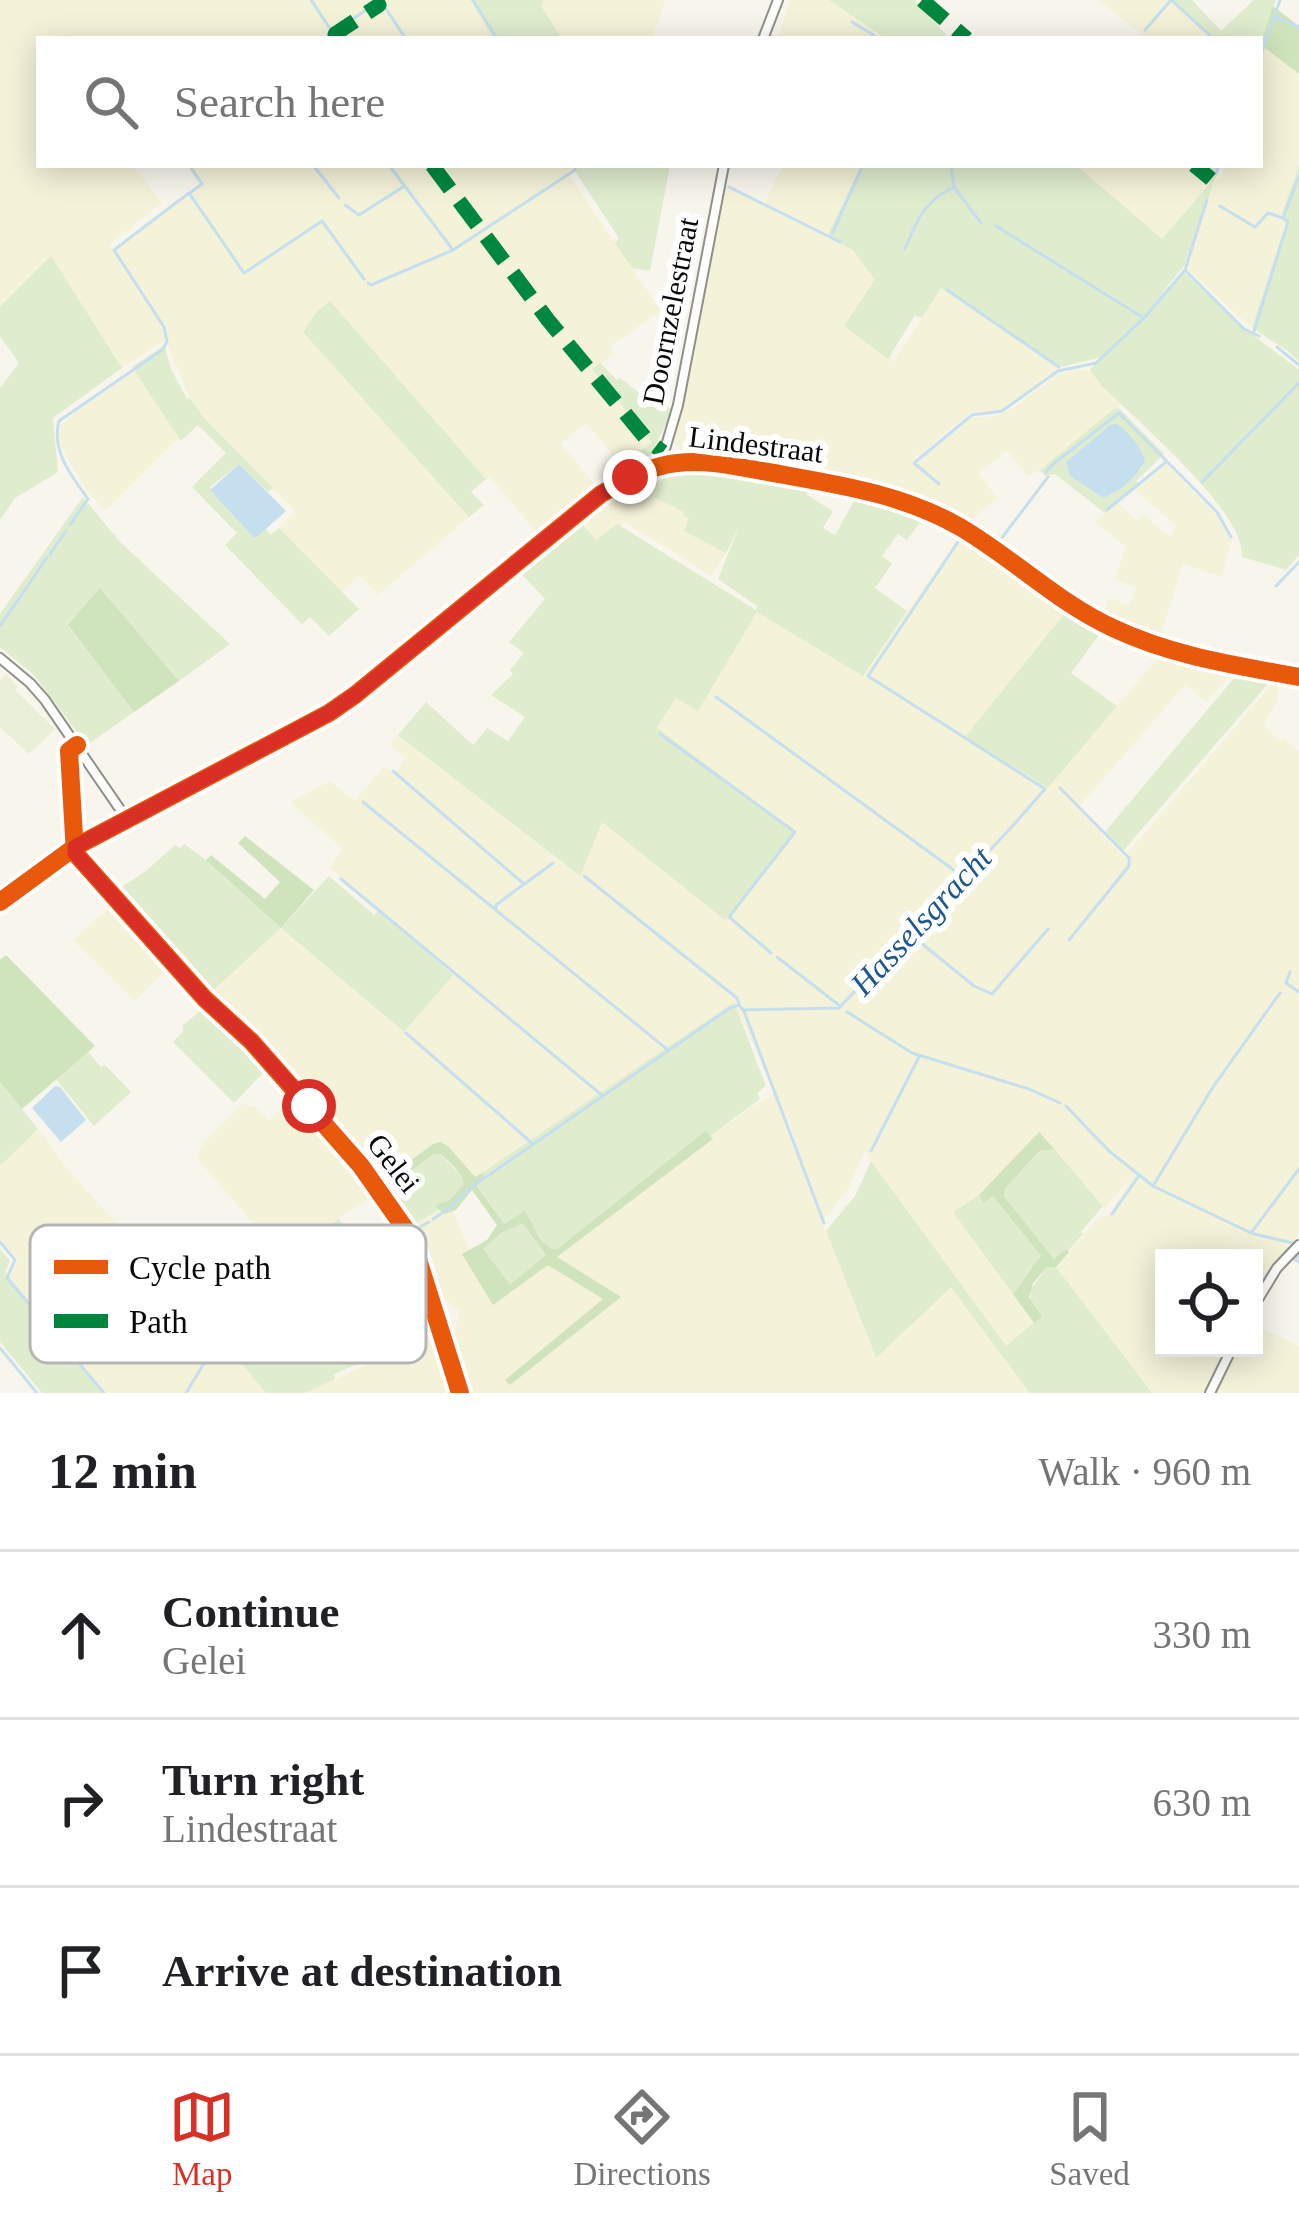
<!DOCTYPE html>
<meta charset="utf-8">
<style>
body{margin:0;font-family:"Times New Roman",serif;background:#f6f6f6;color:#202124}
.controls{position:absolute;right:36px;bottom:36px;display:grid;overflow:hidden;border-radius:0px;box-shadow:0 6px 30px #0003}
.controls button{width:108px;height:108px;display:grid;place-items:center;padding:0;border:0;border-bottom:3px solid #e0e0e0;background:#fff;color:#202124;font:60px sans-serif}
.stop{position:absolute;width:36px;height:36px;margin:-27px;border:9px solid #d93025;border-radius:50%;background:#fff}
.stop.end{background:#d93025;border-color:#fff;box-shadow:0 3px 12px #0008}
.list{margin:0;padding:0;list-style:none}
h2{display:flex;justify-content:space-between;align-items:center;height:156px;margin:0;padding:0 48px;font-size:51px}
h2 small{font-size:39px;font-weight:400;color:#757577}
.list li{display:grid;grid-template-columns:78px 1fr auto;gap:36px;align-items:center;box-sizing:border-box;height:168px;padding:0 48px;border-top:3px solid #e0e0e0}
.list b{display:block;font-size:45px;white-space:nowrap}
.list p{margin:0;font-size:39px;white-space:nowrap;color:#757577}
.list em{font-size:39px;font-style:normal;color:#757577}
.icon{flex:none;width:66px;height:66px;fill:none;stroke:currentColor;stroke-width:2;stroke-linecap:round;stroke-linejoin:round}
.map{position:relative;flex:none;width:1299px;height:1393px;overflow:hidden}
.search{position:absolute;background:#fff;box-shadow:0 6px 30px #0003;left:36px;right:36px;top:36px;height:132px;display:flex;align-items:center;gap:30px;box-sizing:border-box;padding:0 42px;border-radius:0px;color:#757577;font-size:45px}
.sheet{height:660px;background:#fff}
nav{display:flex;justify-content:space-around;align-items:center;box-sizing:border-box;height:168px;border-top:3px solid #e0e0e0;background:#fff;font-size:33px;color:#757577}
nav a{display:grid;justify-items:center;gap:6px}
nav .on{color:#d93025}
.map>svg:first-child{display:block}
</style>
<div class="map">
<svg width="1299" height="1393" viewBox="0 0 1299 1393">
<rect width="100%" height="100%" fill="#f8f6ec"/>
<g fill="#f4f2d9">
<path d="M0 0H470L494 39H39V165H133L162 203 109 245 160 322 165 340 122 368 51 257 0 307Z"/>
<path d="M544 0H665L652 39H562L541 6Z"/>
<path d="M791 0H829L875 31 871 37 874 39H777Z"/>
<path d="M1099 0H1172L1216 39H1139L1142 35Z"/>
<path d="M1265 47 1299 74V166L1282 213 1286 222 1252 328 1184 266 1216 178H1220L1225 165H1260V61Z"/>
<path d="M186 165H571L572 168 568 173 661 311 610 346 614 354 593 369 653 443 622 465 586 423 561 444 595 485 538 534 490 477 486 479 331 302 303 332 469 517 378 595 359 576 342 592 279 528 295 511 204 418 190 398 168 346 166 327 114 248 177 199H189L200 183Z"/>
<path d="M779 165H861L827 237 853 250 875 280 893 363 941 288 1062 367 1004 409 971 412 914 459 916 463 971 418 997 416 1015 407 1056 375 1076 370H1090L1121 405 1040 470 1028 476 1007 451 979 473 997 498 970 521 933 501 890 488 815 471 681 451 674 442 673 436 684 406 724 187 764 204 782 168Z"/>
<path d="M1076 165H1189L1210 182 1162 239Z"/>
<path d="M135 370 179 438 106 511 90 495 73 468 60 444 59 434 60 427 74 413Z"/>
<path d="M1167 464 1222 522 1231 540 1221 577 1183 564 1159 639 1104 614 1109 598 1130 605 1136 587 1115 580 1126 547 1095 522 1118 503 1137 521 1144 515 1170 537 1177 526 1135 490Z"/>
<path d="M666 471 654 497 685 512 689 519 685 531 726 553 711 576 625 522 620 526 617 524 596 540 577 519 630 483Z"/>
<path d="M961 534 1069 608 965 737 1048 788 1161 654 1232 672 1207 702 1185 685 1078 808 1124 857 1277 678 1280 679 1276 704 1263 724 1280 742 1285 739 1299 751V1232L1296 1237 1299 1239 1279 1260 1254 1299V1258H1164V1272L1160 1277 1164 1281V1348H1208L1222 1357 1204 1393H1152L1056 1267 1100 1216H1108L1135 1173 1105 1208 1039 1133 979 1195 954 1211 1034 1323 1006 1347 864 1151 849 1188 822 1222 875 1357 951 1286 1030 1393H462L460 1386 466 1383 452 1339 460 1311 430 1288 408 1227 438 1211 445 1214 453 1211 470 1251 463 1254 513 1291 548 1264 604 1299 506 1379 509 1385 620 1297 556 1258 712 1140 710 1136 774 1092 734 1002 475 1178 448 1146 440 1142 433 1144 379 1184 345 1138 274 1061 208 995 281 928 403 1032 453 975 330 868 342 848 290 802 330 781 355 801 384 766 395 774 406 758 390 745 398 735 579 876 601 821 795 830 657 729 676 698 698 710 757 612 863 675Z"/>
<path d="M113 904 170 966 135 1001 73 940Z"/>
<path d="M296 1097 378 1192 281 1258 263 1238 264 1235 200 1162 198 1157 199 1149 207 1139 245 1102 250 1107 253 1105 269 1121Z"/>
<path d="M38 1129 65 1166 222 1340 266 1393H105L10 1277 18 1261 0 1238V1163Z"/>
<path d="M428 1315 453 1393H305L373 1362 367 1341Z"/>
<path d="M1254 1325 1299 1345V1393H1215L1237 1348H1254Z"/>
</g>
<g fill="#dfecce" fill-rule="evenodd">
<path d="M470 0H544L541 6 562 39H494Z"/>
<path d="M829 0H915L950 39H886Z"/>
<path d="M1172 0H1192L1221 31 1254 0H1276L1260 45V39H1216Z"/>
<path d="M571 165H670L650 271 632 268 615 243 619 238Z"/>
<path d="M861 165H1076L1162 239 1210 183 1189 165H1220L1184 266 1161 294 1184 272 1240 325 1299 370V555L1286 570 1242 557C1246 512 1135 419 1101 385L1090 370 1101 357 1062 367 941 288 922 318 915 315 888 359 844 326 875 280 853 250 827 237Z"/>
<path d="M1299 166V361L1285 349 1252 328 1286 223 1282 213Z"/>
<path d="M51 256 122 368 53 418 58 472 15 498 0 520V388L19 363 0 336V307Z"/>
<path d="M330 301 486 479 471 492 484 505 469 517 303 332 317 311Z"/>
<path d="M168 343 165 348 171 369 187 399 190 398 204 418 273 488 268 492 239 464 210 487 211 491 253 537H257L266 529 271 535 279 528 359 609 329 636 310 617 302 624 225 545 237 533 192 487 226 453 198 425 181 441 132 367Z"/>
<path d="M600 363 617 380 620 378 647 399 673 409 648 461 626 470 622 465 652 442 592 369Z"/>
<path d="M1115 408 1120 409 1164 454 1136 481 1140 485 1105 513 1055 474 1045 476 1040 470ZM1110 425 1143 467 1113 494 1103 498 1070 476 1066 462Z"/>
<path d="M706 467 810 483 807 495 833 511 823 528 835 535 859 492 925 516 907 540 898 534 882 556 892 564 875 588 907 611 863 676 757 612 698 711 676 698 657 728 795 831 725 920 602 822 580 876 398 735 426 702 473 745 487 728 508 741 525 717 491 695 513 674 510 670 524 653 509 642 545 599 516 568 577 519 596 540 617 524 756 610 757 606 718 579 739 527 726 553 684 531 689 519 683 515 684 512 654 497 666 471Z"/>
<path d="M83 497 119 541 230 644 179 681 101 589 68 626 134 712 87 745 33 674 0 647V614Z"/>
<path d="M1069 608 1102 631 1071 673 1117 706 1048 788 965 737Z"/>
<path d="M1239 672 1273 678 1123 851 1105 832Z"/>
<path d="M184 844 206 860 281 928 329 876 374 915 379 910 453 975 404 1032 281 928 208 995 114 892 146 871 175 845 180 848Z"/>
<path d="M734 1002 766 1086 757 1093 760 1099 710 1136 706 1132 557 1249H552L540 1239 525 1212 504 1224 477 1185 486 1178 482 1173Z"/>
<path d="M205 1007 267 1069 234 1103 173 1042 183 1032V1025Z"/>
<path d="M88 1052 101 1067 105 1065 131 1092 94 1126 56 1079Z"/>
<path d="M0 1082 38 1129 1 1165 0 1163Z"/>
<path d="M1054 1149 1103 1206 1081 1232 1083 1234 1068 1251 1066 1249 1055 1260 1004 1196 1005 1187 1041 1151Z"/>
<path d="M440 1154 464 1178 465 1184 449 1202 436 1208 438 1211 408 1227 384 1191 432 1155Z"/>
<path d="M871 1161 1006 1346 1041 1317 1031 1303 1030 1290 1047 1267H1056L1152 1393H1030L951 1287 876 1358 826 1231 855 1196Z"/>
<path d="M979 1195 985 1203 992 1195 1041 1256C1028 1268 1024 1282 1013 1294L953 1212Z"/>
<path d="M339 1219 363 1259 404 1237 427 1311 368 1336 363 1343 367 1360 334 1374 335 1379 305 1393H266L215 1332 268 1285 257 1273 277 1254 281 1258Z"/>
<path d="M523 1222 546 1255 510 1286 482 1249 501 1233Z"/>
<path d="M0 1249 10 1261 5 1272 105 1393H42L0 1342Z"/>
</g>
<g fill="#cfe3bd" fill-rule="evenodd">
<path d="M1273 6 1299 26V74L1265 48 1260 61V45Z"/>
<path d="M100 588 179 681 134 712 68 625Z"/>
<path d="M245 836 314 890 281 928 206 860 211 855 265 899 280 882 238 843Z"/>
<path d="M6 955 95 1046 22 1109 0 1082V960Z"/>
<path d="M706 1131 713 1139 557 1257 621 1297 510 1385 505 1380 603 1299 548 1265 493 1305 462 1254 487 1240 497 1225 472 1190 456 1210 445 1214 436 1208 438 1204 449 1201 464 1184C463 1173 449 1161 440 1154L432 1155 384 1191 379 1184 433 1144 440 1142 448 1146 475 1177 482 1173 486 1178 477 1186 504 1224 525 1211 540 1239 552 1249H557ZM523 1223 546 1255 510 1285 483 1249 501 1233Z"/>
<path d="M1039 1132 1054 1149 1040 1151 1005 1188 1004 1196 1054 1259 1066 1249 1069 1252 1056 1267H1047L1033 1283 1029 1297 1042 1317 1034 1323 1013 1294C1024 1282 1029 1268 1041 1256L993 1196 984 1203 979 1195Z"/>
</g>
<path fill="#e9f0d7" d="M6 674 18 687 15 690 55 729 29 754 0 727V680Z"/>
<g fill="#c6dfef">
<path d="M1116 424C1128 430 1141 448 1145 461 1138 476 1118 493 1103 498L1070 476 1066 462 1110 425Z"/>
<path d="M239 464 286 511 257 537H253L210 490Z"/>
<path d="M55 1086 60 1087 86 1120 61 1142 32 1108Z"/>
</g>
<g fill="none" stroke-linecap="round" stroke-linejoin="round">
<g stroke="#c6dfef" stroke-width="3">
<path d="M311 0 333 33"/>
<path d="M380 0 406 39"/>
<path d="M473 0 497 39"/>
<path d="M1275 17 1299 27"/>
<path d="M852 22 880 39"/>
<path d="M1145 30 1171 0 1214 39"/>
<path d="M323 39 372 6"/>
<path d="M1260 56 1280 0"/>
<path d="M189 165 202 184 191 192"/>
<path d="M313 165 339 198"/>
<path d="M389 165 453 250"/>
<path d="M951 165 954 187 981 223"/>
<path d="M1216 174 1219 165"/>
<path d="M729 187 840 242"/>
<path d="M345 205 359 215 403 187"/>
<path d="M1220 206 1255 227 1268 213 1283 218"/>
<path d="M996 226 1142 317"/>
<path d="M832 234 863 165"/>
<path d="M905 249C917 220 924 201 954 187"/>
<path d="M1185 270 1207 200"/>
<path d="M368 283 371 285 453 250 575 170 573 165"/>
<path d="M947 290 1059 367"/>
<path d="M1254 331 1288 222 1283 218 1299 176"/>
<path d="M1277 347 1299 365"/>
<path d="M1046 472 1052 465 1119 413 1217 512 1231 537"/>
<path d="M1202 482 1299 383"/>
<path d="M939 484 914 463 972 415 1002 411 1058 371 1096 363 1144 318 1185 270 1244 329 1259 336"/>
<path d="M1107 510 1166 462"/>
<path d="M70 525 88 499C71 475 51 451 59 421L162 350 167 342 164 327 114 250 189 193 244 273 322 221 364 279"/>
<path d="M998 543 1048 477"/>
<path d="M50 554 66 531"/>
<path d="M29 584 47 557"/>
<path d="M1276 586 1299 562"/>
<path d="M0 626 27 587"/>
<path d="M716 697 962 876"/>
<path d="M660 734 795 832 729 917 771 953"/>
<path d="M393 771 524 884 496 905V910"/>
<path d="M1060 788 1129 858V866L1069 940"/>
<path d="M363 802 668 1050"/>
<path d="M584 876 737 998 739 1004"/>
<path d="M341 879 603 1096"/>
<path d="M526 883 553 863"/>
<path d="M915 938 974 986 992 994 1048 929"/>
<path d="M777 957 840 1006"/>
<path d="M1290 972 1286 983 1299 992"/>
<path d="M744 1011 824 1223"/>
<path d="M847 1012 912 1053 1029 1089 1060 1103"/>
<path d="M406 1033 532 1143"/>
<path d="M1066 1106 1109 1151 1153 1186 1213 1087 1280 993"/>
<path d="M871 1151 919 1057"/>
<path d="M1153 1186 1251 1233 1299 1169"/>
<path d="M1112 1214 1138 1177"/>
<path d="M433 1219 448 1209 473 1186 730 1008 739 1005 743 1010 839 1008 1010 829 1045 789 868 676 962 536 988 553 990 551"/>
<path d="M412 1231 429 1222"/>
<path d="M1254 1234 1293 1243"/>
<path d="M404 1236 454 1393"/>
<path d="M0 1242 15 1260 7 1278 104 1393"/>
<path d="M1299 1254 1295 1260 1299 1262"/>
<path d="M370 1258 404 1236"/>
<path d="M1262 1281 1289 1248"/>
<path d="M0 1348 37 1393"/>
<path d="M186 1393 222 1334 335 1272 365 1260"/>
</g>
<g stroke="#91908b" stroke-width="12">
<g id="minor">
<path d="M763 39 778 0"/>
<path d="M660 466 678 405 724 165"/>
<path d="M0 658 30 683 45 700 126 818"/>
<path d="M77 745 69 751 75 853 205 999 251 1041 361 1166 408 1233 416 1253 460 1393"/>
<path d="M0 902 75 847 329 713 355 695 601 494C625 480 649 466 677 463 707 459 738 467 768 472 834 484 901 493 960 527 1013 558 1058 603 1113 628 1172 656 1235 665 1299 677"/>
<path d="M1254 1306 1277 1268 1299 1245"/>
<path d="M1210 1393 1232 1348"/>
</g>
</g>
<use href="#minor" stroke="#fefefc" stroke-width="8"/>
<g stroke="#00873e" stroke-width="15" stroke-dasharray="30 15" stroke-linecap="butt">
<path d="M922 0 967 39"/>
<path d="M339 39 335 34 379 5 376 0"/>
<path d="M432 165 548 320 648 441 663 452"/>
<path d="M1194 165 1211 179"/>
</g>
<g stroke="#fff" stroke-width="26">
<g id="cycleway">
<path d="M77 745 69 751 75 853 205 999 251 1041 361 1166 408 1233 416 1253 460 1393"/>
<path d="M0 902 75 847 329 713 355 695 601 494C625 480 649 466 677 463 707 459 738 467 768 472 834 484 901 493 960 527 1013 558 1058 603 1113 628 1172 656 1235 665 1299 677"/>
</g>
</g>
<use href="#cycleway" stroke="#e8590c" stroke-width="18"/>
</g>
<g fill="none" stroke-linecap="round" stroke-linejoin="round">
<path stroke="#d93025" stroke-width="15" d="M309 1106 251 1041 205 999 75 853V847L329 713 355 695 601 494 630 477"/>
</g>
<g text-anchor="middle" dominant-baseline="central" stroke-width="12" stroke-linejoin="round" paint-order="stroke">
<g font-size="30" fill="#090909" stroke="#fff">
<text transform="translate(670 311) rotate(-79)">Doornzelestraat</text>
<text transform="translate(756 444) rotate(7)">Lindestraat</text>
<text transform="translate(394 1163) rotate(52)">Gelei</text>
</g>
<g font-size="33" font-style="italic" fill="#1e5790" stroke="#fff">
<text transform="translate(921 921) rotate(-47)">Hasselsgracht</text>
</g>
</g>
<rect x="30" y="1225" width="396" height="138" rx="18" fill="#fff" stroke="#b5b5b5" stroke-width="3"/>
<rect x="54" y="1260" width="54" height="14" fill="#e8590c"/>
<rect x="54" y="1314" width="54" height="14" fill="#00873e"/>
<g font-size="33" fill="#090909">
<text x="129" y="1279">Cycle path</text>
<text x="129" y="1333">Path</text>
</g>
</svg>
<div class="controls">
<button><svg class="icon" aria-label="locate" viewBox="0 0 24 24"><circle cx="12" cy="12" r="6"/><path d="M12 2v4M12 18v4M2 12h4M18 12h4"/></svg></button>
</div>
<div class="stop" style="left:309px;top:1106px"></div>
<div class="stop end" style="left:630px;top:477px"></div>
<div class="search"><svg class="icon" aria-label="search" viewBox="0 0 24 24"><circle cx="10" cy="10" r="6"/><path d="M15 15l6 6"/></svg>Search here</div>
</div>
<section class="sheet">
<h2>12 min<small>Walk · 960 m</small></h2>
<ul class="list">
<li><svg class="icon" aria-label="ahead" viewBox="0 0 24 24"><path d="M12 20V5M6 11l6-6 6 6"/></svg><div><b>Continue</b><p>Gelei</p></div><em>330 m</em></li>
<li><svg class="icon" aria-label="right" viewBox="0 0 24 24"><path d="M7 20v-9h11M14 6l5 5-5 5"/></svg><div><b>Turn right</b><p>Lindestraat</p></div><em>630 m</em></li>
<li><svg class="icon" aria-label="arrive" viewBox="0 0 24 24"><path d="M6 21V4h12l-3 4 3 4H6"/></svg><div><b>Arrive at destination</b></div></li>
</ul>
</section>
<nav>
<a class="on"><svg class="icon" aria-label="map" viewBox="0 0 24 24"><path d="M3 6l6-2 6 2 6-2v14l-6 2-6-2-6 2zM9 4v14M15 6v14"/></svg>Map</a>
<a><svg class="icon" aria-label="directions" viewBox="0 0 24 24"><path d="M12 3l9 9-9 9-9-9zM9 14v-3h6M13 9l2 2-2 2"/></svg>Directions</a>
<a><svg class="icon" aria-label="saved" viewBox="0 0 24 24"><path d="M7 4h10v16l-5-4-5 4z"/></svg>Saved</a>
</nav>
